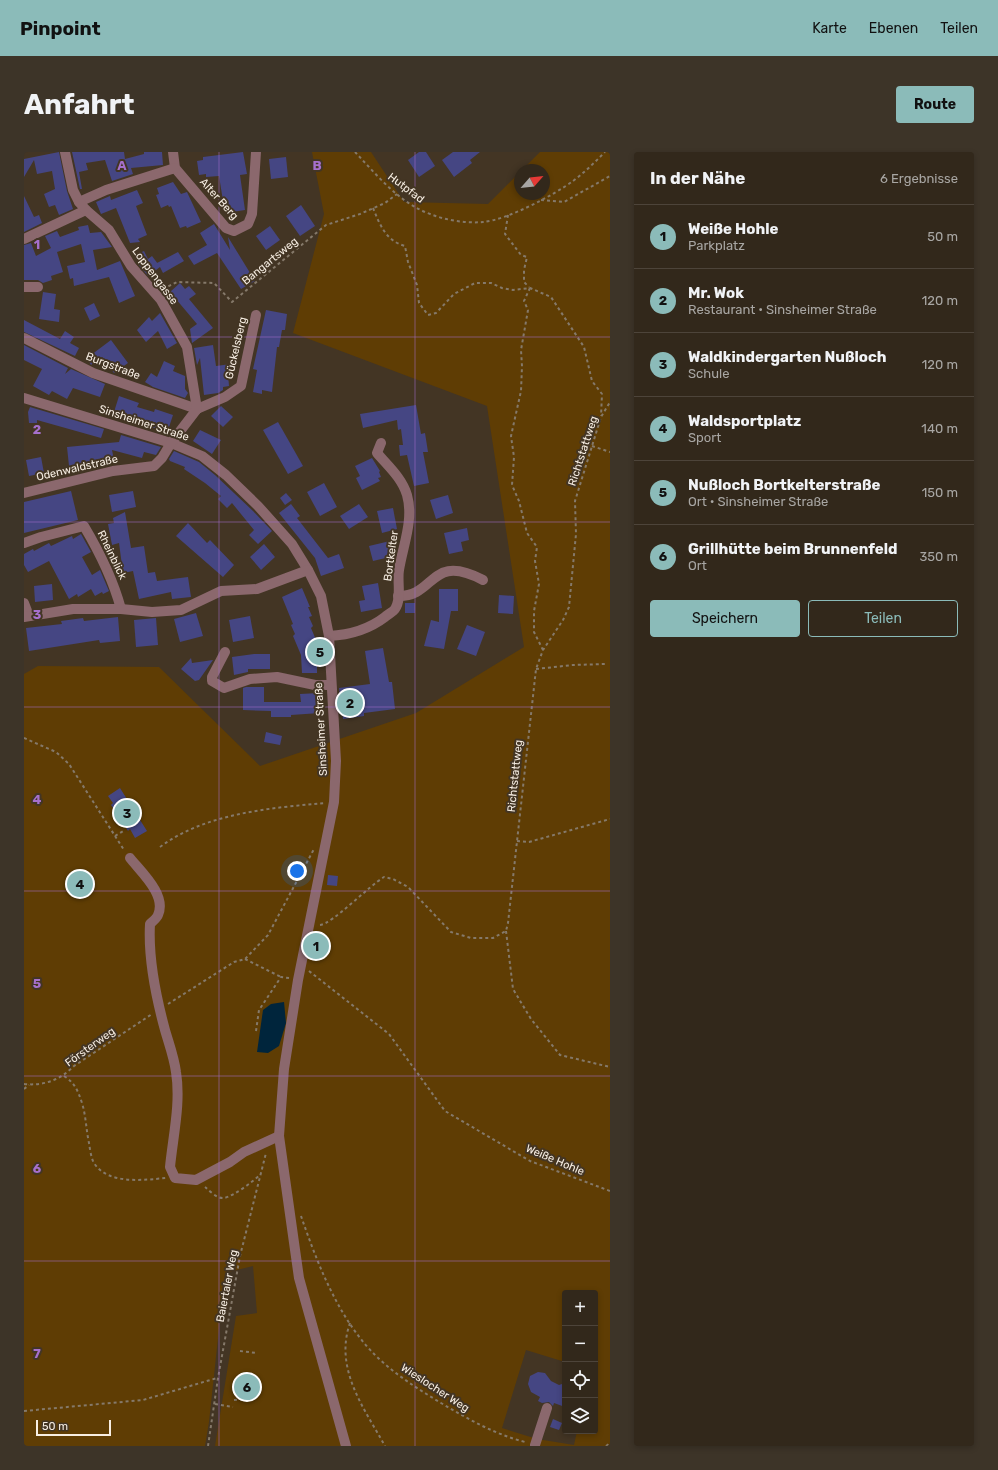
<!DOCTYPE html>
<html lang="de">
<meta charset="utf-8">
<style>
body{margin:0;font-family:Rubik,sans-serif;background:#3d3428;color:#f1f3f6}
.controls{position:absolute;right:12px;bottom:12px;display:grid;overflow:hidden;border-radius:4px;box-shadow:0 2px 6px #0003}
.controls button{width:36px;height:36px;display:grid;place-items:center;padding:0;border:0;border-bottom:1px solid #4d443a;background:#32281b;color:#f1f3f6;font:20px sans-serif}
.compass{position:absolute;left:490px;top:12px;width:36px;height:36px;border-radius:50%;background:#32281b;box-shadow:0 2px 6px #0003;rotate:62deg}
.scale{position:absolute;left:12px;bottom:10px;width:75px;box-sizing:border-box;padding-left:4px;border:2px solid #f7eee3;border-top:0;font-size:11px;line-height:14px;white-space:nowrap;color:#f7eee3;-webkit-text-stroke:3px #433524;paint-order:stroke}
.you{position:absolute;left:273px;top:719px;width:14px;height:14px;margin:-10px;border:3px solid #fff;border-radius:50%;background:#1a73e8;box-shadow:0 0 0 6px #1a73e833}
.badge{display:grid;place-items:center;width:26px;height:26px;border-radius:50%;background:#8bbbb9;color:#111;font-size:13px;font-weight:700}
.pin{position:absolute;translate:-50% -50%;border:2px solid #fff;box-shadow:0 1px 4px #0006}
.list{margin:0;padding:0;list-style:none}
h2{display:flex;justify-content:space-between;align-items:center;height:52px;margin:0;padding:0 16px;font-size:17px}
h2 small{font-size:13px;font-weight:400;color:#a8a6a3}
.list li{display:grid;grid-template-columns:26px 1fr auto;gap:12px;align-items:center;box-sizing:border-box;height:64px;padding:0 16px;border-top:1px solid #4d443a}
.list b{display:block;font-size:15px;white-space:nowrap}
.list p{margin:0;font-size:13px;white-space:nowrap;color:#a8a6a3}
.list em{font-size:13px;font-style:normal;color:#a8a6a3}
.actions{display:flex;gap:8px;padding:12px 16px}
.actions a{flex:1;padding:9px 0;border:1px solid #8bbbb9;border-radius:4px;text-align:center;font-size:14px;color:#8bbbb9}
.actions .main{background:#8bbbb9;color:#111}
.icon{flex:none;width:22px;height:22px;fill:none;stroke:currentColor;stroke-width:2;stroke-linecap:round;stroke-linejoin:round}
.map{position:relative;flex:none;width:586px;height:1294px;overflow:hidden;border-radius:4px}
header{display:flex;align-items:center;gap:24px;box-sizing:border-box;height:56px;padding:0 20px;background:#8bbbb9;color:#111}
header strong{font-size:19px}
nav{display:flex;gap:22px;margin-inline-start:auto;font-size:14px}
.intro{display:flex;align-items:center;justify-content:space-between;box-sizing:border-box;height:96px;padding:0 24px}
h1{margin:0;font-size:28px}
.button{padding:10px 18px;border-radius:4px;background:#8bbbb9;color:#111;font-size:14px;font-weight:700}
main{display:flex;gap:24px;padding:0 24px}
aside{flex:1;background:#32281b;border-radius:4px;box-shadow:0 2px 6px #0003}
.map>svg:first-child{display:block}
</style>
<header>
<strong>Pinpoint</strong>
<nav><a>Karte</a><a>Ebenen</a><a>Teilen</a></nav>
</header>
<div class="intro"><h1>Anfahrt</h1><a class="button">Route</a></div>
<main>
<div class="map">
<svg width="586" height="1294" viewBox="0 0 586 1294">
<rect width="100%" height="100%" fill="#433524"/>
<path fill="#5f3d04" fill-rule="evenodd" d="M288 0H347L380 50 464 52 496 20V42H520V18H498L516 0H586V1294H191L212 1164 233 1161 229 1114 201 1121 185 1270 181 1294H0V522L14 514 135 515 236 614 392 561 500 495 463 254 269 181 300 62ZM541 1141H571V1279H553L550 1293 513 1287 478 1276 502 1198 541 1210Z"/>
<path fill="#00253c" d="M260 850 262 871 255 894 244 901 233 900 239 858 247 852Z"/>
<g fill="#454683">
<path d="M35 0 43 39 49 57 35 63 31 53 25 55 20 42 31 37 28 19 13 22 10 8 0 25V7Z"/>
<path d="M48 0H100L101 7 120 2V0H138L139 13 107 16 109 22 88 29 81 8 62 11 64 18 55 20 58 37H56Z"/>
<path d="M219 0 223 22 216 23 221 58 201 61 195 24 182 25V22L175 23 173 9 179 8V5Z"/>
<path d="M395 0H402L411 14 395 25 384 8Z"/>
<path d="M429 0H456L446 8 448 11 430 25 418 8Z"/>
<path d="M262 5 264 25 247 27 245 7Z"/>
<path d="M149 30 157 42 163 40 177 70 163 76 162 74 156 76 147 54 145 55 144 53 137 56 132 43 135 42 133 36Z"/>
<path d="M113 38 119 51 112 54 123 83 114 87 116 90 106 91 92 56 77 62 72 50 86 44 87 48Z"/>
<path d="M0 44 10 65 15 63 18 71 0 80Z"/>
<path d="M277 53 291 74 276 84 262 64Z"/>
<path d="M190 72 206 98 204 85 231 129 217 137 193 101 170 113 164 104 183 93 176 81Z"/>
<path d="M64 73 66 81 77 80 88 95 69 98 73 118 96 109 111 144 95 151 85 125 50 134 49 126 46 127 43 114 61 110 57 92 33 100 39 120 27 124 28 128 19 131 14 128H0V93L7 91 12 104 27 96 21 84 33 79 36 85 55 78 54 75Z"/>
<path d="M246 74 256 88 242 98 232 84Z"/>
<path d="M120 99 124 107 128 104 134 112 133 111 154 100 160 109 139 121 136 115 124 124 115 113 111 103Z"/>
<path d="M156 131 161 137 165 134 172 142 165 147 189 176 168 191 166 177 173 172 146 140Z"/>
<path d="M19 140 32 142 30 157 36 158 35 170 15 167Z"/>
<path d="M70 151 76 164 66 169 60 156Z"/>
<path d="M242 158 263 162 261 178H258L255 195H253L248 240 238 238V242L229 240 233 218 229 217Z"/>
<path d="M136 161 153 191 143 197 134 179 122 190 113 178 125 165 128 169Z"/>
<path d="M0 168 36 187 41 179 50 185 46 191 55 196 51 204 0 180Z"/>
<path d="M87 188 104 211 90 221 78 205 67 213 63 206Z"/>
<path d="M0 193 44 216 41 222 47 217 81 232 76 245 49 236 43 247 28 239 25 243 9 234 18 217 0 208Z"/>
<path d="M189 193 192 214 207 212 208 222H204L205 234 199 235V238L194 241 180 243 176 206 173 213 170 196Z"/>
<path d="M140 209 151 214 149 219 161 224V237L164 241 161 246 129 235 121 230 127 221 133 225Z"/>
<path d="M95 244 115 251 113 255 130 260 131 257 149 263 143 281 90 260Z"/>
<path d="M392 253 397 282 401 281 404 300H399L405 331 390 334 383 303 376 304 375 293H379L377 277 374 278 373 268 339 276 336 262Z"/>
<path d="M197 254 209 265 199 275 187 264Z"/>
<path d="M6 255 80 277 77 286 13 268V271H5L4 260Z"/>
<path d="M254 270 279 314 264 322 239 278Z"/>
<path d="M176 278 197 288 188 302 169 289Z"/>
<path d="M97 283 137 295 132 303 120 300 118 306 88 298 90 308 72 313 45 314 43 295 95 290Z"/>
<path d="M150 299 175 310 191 323 229 359 248 379 234 392 225 383 230 378 208 351 203 356 194 347 197 344 181 331 160 317 161 315 146 309 145 307Z"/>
<path d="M17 305 20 321 5 324 2 308Z"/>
<path d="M348 306 356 319 355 320 357 325 354 326 356 329 338 338 332 326 336 324 331 314Z"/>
<path d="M300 331 313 355 296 364 283 340Z"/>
<path d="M47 339 54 368 0 381V350Z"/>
<path d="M109 339 112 355 88 360 85 343Z"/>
<path d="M262 341 268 348 261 353 256 346Z"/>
<path d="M424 343 429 361 412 367 406 348Z"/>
<path d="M267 352 276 364 273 366 304 406 315 402 320 416 297 424 291 406 255 361Z"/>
<path d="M335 352 344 365 325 377 316 364Z"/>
<path d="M369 356 373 377 358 381 353 359Z"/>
<path d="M101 360 107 396 120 394 124 421 131 420 133 429 164 425 167 445 148 447 147 440 115 447 109 419 99 421 95 391 88 393 84 372 90 371 89 366Z"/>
<path d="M164 371 183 391 186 388 210 413 199 425 152 384Z"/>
<path d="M443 376 445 388 437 390 439 399 425 402 420 381Z"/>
<path d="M57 382 67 400 58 405 68 423 76 418 85 439 79 442 78 440 71 444 67 437 54 445 53 442 45 447 25 409 4 420 0 413V402L9 397 10 399 25 391 27 394 48 384 49 387Z"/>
<path d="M366 389 370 404 349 409 345 394Z"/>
<path d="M240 392 251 405 237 418 226 405Z"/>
<path d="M354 431 358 456 337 460 335 449 341 448 338 434Z"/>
<path d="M28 432 29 448 11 450 10 434Z"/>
<path d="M278 436 286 455H284L288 464 285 465 289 474 287 476 298 502 293 503V521H278L277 503 269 484 271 482 267 473 269 472 258 445Z"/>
<path d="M415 437H434V459H427L420 497 400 494 407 468 415 470Z"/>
<path d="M475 443 490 444 489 462 474 461Z"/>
<rect x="381" y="451" width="10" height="10"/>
<path d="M172 461 179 484 156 490 150 467Z"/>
<path d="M226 464 230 486 209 490 205 468Z"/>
<path d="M94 465 96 489 76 491 75 488 5 499 2 476 38 472 37 469 59 466 60 469Z"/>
<path d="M132 466 134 493 112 495 110 468Z"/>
<path d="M443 473 461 480 452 504 433 497Z"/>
<path d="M359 496 365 530H368L371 557 340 561V564L319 567 315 536 346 532 341 499Z"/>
<path d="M230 502H246V517H224V520L210 523 208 505Z"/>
<path d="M167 506 168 511 189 508 175 528 171 529 157 517Z"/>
<path d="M222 535H240V550H277L276 542 295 541 296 561 267 563V565H247V559L219 558V536Z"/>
<path d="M242 580 258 584 256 593 240 590Z"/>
<path d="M96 636 123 679 111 686 106 677 104 679 87 653 89 651 84 644Z"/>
<path d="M304 723 314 724 313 734 303 733Z"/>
<path d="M514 1220 521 1221 527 1229 535 1233 541 1231V1255L530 1251 529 1254 525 1250 518 1251 514 1249 516 1245 507 1240 504 1232 506 1224Z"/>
<path d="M215 1226 232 1227 231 1245 214 1244Z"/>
<path d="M529 1267 538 1271 535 1278 526 1275Z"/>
</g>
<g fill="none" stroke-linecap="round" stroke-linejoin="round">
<g stroke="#85796a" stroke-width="2" stroke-dasharray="3 3" stroke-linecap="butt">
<path d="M331 0C349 19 368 42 391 55 410 66 437 72 459 70 483 68 530 43 549 29 561 20 571 10 581 0"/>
<path d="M517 48 540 50 586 24"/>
<path d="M349 56C356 73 362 89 381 94L384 110 393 133 395 151 404 163 412 161 430 142 451 131H467L478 136 489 138 506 136 527 145 560 195 568 229 578 242 577 264"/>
<path d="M484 63 481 82 497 103 503 105 500 118V130L505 135"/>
<path d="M506 136 500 149 504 158 497 198 498 214 497 239 487 284 490 305 488 333 495 349 503 381 513 395 511 409 515 432 510 459V480L519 498"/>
<path d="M139 137 153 130 190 131 208 150 302 73 336 62 361 51 373 42"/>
<path d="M568 294 586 300"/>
<path d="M512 517 549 513 581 512"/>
<path d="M0 586 32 600 45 612 100 698"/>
<path d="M91 684 101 678"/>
<path d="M493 689 505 690 586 667"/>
<path d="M136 695C182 661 246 656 301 651"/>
<path d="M296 773C308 772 345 734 360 725L369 727 384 735 427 780 447 786H469L482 779 484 771 512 517 519 498 539 468 545 455 552 382 551 349 577 265 586 250"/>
<path d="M482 779 489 837 507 867 536 903 586 915"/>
<path d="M221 807 257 825"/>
<path d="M285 819 365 882 421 959 506 1009 586 1039"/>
<path d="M144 852 210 810 221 807 244 783 290 697"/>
<path d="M232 879 235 858 257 825 265 826"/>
<path d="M40 924C51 931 54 939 58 951 62 964 62 977 65 991 66 997 67 1006 70 1011 84 1033 119 1028 142 1026"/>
<path d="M0 932C20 934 36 928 50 914L128 862"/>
<path d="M0 937 5 933"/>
<path d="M181 1035C186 1039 193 1047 200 1046 210 1044 228 1030 236 1023"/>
<path d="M277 1064C294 1113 315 1168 353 1205 372 1223 394 1237 417 1251 444 1267 470 1282 501 1290"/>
<path d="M326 1171C310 1217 340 1256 361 1294"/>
<path d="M216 1199 232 1201"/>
<path d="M210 1248 222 1247V1244"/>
<path d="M191 1252 209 1255"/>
<path d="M0 1259 119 1248 193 1226"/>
<path d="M184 1294 194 1226 216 1104 242 1001"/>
<path d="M582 1294 586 1291"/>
</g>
<g stroke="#8b686d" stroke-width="10">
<path d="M149 0 151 16 202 76 210 79 224 72 228 62 232 0"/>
<path d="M55 50 82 38 151 16"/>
<path d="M0 87 62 58"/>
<path d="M0 135H14"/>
<path d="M0 186 69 221 173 257"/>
<path d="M0 246 147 291 178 304 202 323 234 354 268 392 284 418 297 444 305 484 312 609 310 650 274 828 260 917 255 984 275 1126 322 1294"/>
<path d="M173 257 201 245 217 234 232 163"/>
<path d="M0 341 89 319 130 314 138 306 147 291 173 257 163 195 137 148 107 114 85 78 62 58 55 50 49 38 41 0"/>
<path d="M0 391 17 385 60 374C76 401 89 427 97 457"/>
<path d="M374 444C412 445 405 400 459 428"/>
<path d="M0 451 5 464"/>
<path d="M0 465 49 457H97L128 460 157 458 197 439 233 437 284 418"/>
<path d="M305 484C326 483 344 478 361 465 364 462 369 460 371 457 378 447 373 430 375 418 379 393 390 368 383 343 378 326 364 314 353 301L357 291"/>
<path d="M201 500 188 525V529L200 536 226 527 253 525 291 533H306"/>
<path d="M106 706C117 720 143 743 134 763 133 766 128 770 126 772 124 807 132 845 141 878 145 892 150 905 152 920 157 951 149 984 146 1015L151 1026 172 1028 206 1010 220 1000 255 984"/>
<path d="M511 1293 523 1256"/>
</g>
</g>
<path fill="none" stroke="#a670cc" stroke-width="1" stroke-opacity="0.55" d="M195 0V1294M391 0V1294M0 185H586M0 370H586M0 555H586M0 739H586M0 924H586M0 1109H586"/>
<g text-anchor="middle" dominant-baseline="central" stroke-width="4" stroke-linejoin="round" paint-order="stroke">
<g font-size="11" fill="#f7eee3" stroke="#433524">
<text transform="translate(382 36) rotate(37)">Hutpfad</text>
<text transform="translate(195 47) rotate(48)">Alter Berg</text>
<text transform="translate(246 109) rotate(-39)">Bangartsweg</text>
<text transform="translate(131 124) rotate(53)">Loppengasse</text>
<text transform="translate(212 196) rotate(-77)">Gückelsberg</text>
<text transform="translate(89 214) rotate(21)">Burgstraße</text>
<text transform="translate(120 271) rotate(18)">Sinsheimer Straße</text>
<text transform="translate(559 299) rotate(-72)">Richtstattweg</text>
<text transform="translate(53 316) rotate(-13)">Odenwaldstraße</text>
<text transform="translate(88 403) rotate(64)">Rheinblick</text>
<text transform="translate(367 404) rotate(-82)">Bortkelter</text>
<text transform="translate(297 577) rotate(-93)">Sinsheimer Straße</text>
<text transform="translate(491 624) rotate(-84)">Richtstattweg</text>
<text transform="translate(66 895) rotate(-36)">Försterweg</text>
<text transform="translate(531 1008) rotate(23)">Weiße Hohle</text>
<text transform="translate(203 1134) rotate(-79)">Baiertaler Weg</text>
<text transform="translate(411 1236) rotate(33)">Wieslocher Weg</text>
</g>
</g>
<g font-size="13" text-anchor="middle" font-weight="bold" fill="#a670cc" stroke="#433524" stroke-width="4" stroke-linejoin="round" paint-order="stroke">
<text x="98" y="18">A</text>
<text x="293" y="18">B</text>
<text x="13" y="97">1</text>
<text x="13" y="282">2</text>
<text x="13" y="467">3</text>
<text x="13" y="652">4</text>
<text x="13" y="836">5</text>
<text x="13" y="1021">6</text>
<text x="13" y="1206">7</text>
</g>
</svg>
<div class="controls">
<button>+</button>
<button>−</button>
<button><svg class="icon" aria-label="locate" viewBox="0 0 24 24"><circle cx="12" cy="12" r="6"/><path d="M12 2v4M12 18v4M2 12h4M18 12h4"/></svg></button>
<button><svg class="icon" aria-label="layers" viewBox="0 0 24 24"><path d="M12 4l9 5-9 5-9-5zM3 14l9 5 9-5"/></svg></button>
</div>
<svg class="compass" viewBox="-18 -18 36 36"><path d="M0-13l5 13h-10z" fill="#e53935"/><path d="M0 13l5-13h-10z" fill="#a8a6a3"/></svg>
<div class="scale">50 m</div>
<div class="you"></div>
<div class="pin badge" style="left:292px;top:794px">1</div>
<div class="pin badge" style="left:326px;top:551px">2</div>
<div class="pin badge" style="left:103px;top:661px">3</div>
<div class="pin badge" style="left:56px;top:732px">4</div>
<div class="pin badge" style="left:296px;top:500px">5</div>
<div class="pin badge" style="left:223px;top:1235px">6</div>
</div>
<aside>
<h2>In der Nähe<small>6 Ergebnisse</small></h2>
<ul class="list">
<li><span class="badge">1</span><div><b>Weiße Hohle</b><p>Parkplatz</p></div><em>50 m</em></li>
<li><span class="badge">2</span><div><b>Mr. Wok</b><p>Restaurant · Sinsheimer Straße</p></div><em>120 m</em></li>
<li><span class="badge">3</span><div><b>Waldkindergarten Nußloch</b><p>Schule</p></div><em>120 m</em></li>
<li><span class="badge">4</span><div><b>Waldsportplatz</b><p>Sport</p></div><em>140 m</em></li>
<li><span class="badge">5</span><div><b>Nußloch Bortkelterstraße</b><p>Ort · Sinsheimer Straße</p></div><em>150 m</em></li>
<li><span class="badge">6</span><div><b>Grillhütte beim Brunnenfeld</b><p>Ort</p></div><em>350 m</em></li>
</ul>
<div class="actions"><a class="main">Speichern</a><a>Teilen</a></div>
</aside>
</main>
